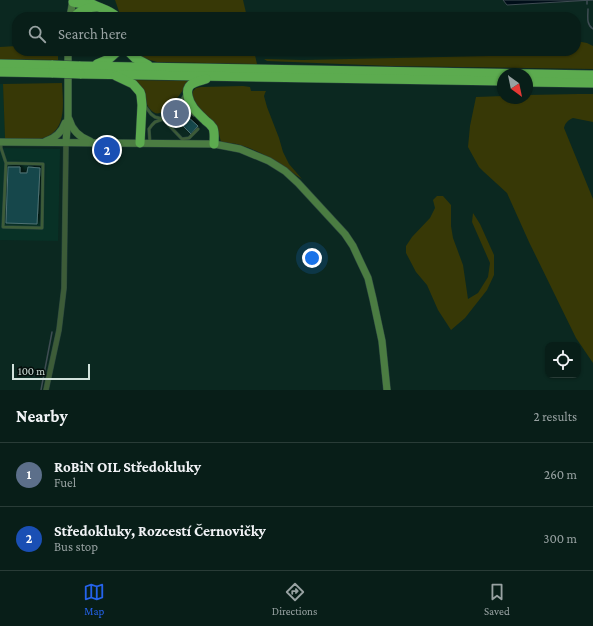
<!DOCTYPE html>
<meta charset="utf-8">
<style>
body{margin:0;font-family:"Crimson Pro",serif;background:#162b25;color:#f1f3f6}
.controls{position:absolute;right:12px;bottom:12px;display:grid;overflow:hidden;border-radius:8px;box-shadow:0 1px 3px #0004}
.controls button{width:36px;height:36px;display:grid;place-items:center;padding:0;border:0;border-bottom:1px solid #293c37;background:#081e18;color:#f1f3f6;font:20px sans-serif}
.compass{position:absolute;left:497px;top:68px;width:36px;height:36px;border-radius:50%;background:#081e18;box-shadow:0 1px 3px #0004;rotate:147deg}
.scale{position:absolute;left:12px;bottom:10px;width:78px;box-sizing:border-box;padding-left:4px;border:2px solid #d1e1db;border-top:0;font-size:11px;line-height:14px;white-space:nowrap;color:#d1e1db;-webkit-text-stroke:3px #040e0b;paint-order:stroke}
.you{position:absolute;left:312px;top:258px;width:14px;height:14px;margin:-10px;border:3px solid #fff;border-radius:50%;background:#1a73e8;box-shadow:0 0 0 6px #1a73e833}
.badge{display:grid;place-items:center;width:26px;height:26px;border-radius:50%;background:#2563eb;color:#fff;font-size:13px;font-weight:700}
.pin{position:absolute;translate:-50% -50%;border:2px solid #fff;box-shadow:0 1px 4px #0006}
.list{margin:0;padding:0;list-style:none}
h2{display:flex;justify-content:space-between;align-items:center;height:52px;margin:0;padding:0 16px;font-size:17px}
h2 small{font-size:13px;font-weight:400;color:#98a2a2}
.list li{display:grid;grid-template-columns:26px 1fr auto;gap:12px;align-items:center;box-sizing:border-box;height:64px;padding:0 16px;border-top:1px solid #293c37}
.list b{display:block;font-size:15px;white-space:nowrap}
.list p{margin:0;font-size:13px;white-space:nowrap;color:#98a2a2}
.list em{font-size:13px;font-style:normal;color:#98a2a2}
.icon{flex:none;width:22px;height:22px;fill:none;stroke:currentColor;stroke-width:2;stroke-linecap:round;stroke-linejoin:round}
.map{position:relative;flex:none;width:593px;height:390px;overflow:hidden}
.search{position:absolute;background:#081e18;box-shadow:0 1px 3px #0004;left:12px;right:12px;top:12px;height:44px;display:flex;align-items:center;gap:10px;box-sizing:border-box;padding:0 14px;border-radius:16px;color:#98a2a2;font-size:15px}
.sheet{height:180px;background:#081e18}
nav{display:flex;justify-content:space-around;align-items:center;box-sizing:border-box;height:56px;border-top:1px solid #293c37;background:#081e18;font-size:11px;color:#98a2a2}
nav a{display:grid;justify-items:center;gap:2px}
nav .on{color:#2563eb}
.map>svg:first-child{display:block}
</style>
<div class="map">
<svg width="593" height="390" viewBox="0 0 593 390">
<defs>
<filter id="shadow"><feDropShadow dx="2.5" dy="-2.5" stdDeviation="2" flood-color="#0009"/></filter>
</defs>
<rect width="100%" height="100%" fill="#0b2820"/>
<g fill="#083126">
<path d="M0 84H3L5 138H0Z"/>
<path d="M0 148 60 149 58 241 0 240Z"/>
</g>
<g fill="#373806">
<path d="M115 0H243L247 17H121Z"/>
<path d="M576 41 587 43 593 46V69L390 66 267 61 264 59 303 60 488 56 497 51H576Z"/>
<path d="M17 46V51H58V60L0 59V47Z"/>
<path d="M134 51H254L257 64 157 62 146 59 135 54Z"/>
<path d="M132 80 190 81C182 89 163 126 150 109 146 105 146 99 144 94 141 89 136 84 132 80Z"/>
<path d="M62 83C63 104 68 134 39 139 28 141 16 139 5 138L3 84Z"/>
<path d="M243 86 250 87 251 91H266L265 93 264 96 267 107 279 138 283 152 289 164 302 179C283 166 262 151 240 145 234 143 227 143 221 142L218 130 197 109 192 94 193 91 196 88 201 87Z"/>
<path d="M579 94H593V122L573 118C568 120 565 123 564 128L593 199V363L576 338 529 242 507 193 484 172 479 167 468 147 470 126 476 97 503 96V98H527V95Z"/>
<path d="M437 196H443L451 205V226L453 238 463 265 468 299 478 293 488 277 490 263 472 222 473 213 480 224 494 255V275L487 290 465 318 451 330 438 310 427 285 416 272 406 253V246L412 237 430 218 435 208 433 200Z"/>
</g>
<path fill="#000e19" stroke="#3f4d53" d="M503 0H593L507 5Z"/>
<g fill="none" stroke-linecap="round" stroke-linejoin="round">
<g stroke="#3f4d53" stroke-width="1.5">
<path d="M587 0V4"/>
<path d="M588 9C588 17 586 24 593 29"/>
<path d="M41 390 52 332"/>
</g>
</g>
<g fill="#13474b" stroke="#4f7173" filter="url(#shadow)">
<path d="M173 99 188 115 180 123 164 108Z"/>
<path d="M187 116 198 126 191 134 180 123Z"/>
<path d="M8 167H20V173H27L28 167 40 168 37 224 6 223Z"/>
</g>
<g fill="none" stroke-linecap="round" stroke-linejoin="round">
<g stroke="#2b463e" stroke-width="3.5">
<g id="lane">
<path d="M180 103 194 115"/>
<path d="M145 106 151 114 155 117 163 119 182 139 189 138 198 129"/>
<path d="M1 142V148L6 163 3 227 42 228 43 164 6 163"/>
<path d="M150 143 149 129 152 125 155 122 163 119 180 103 185 94"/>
</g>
</g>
<g stroke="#2b463e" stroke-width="6">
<path id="street" d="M46 390 59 330 64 288 66 142"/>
</g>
<g stroke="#2b463e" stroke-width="8">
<g id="secondary">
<path d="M70 17 73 0"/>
<path d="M69 119C72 130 79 137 90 141"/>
<path d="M46 141C55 138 62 132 65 123"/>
<path d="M0 142 214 144 240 149 269 161 285 171 298 183 345 234 353 246 359 259 368 278 373 299 382 341 387 390"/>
<path d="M66 142 68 116V51"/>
</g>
</g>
<g stroke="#2b463e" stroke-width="10">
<g id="highway">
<path d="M86 0C95 8 108 8 117 17"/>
<path d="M73 2 92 6"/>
<path d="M74 17C80 10 87 7 97 7"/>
<path d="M128 51 135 58 148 65"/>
<path d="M0 64 53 65"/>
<path d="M97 64 109 59 118 51"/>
<path d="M79 66 593 75"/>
<path d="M0 72 53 73"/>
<path d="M80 74 503 81"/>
<path d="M116 76 133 84 140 92 141 95 142 105 140 143"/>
<path d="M206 79C196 82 185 83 188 96 190 107 199 114 206 121 209 123 211 125 213 128 215 133 214 139 214 144"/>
<path d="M527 82 593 83"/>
</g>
</g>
<use href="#lane" stroke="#3d5c38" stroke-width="2.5"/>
<use href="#street" stroke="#3d5c38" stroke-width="5"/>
<use href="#secondary" stroke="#4b7c42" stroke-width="7"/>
<use href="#highway" stroke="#5cab4f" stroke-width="9"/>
<g stroke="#2b463e" stroke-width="10" stroke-linecap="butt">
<g id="highway-bridge">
<path d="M53 65 79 66"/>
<path d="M53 73 80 74"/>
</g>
</g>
<use href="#highway-bridge" stroke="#5cab4f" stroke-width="9"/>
</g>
</svg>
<div class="controls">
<button><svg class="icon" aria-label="locate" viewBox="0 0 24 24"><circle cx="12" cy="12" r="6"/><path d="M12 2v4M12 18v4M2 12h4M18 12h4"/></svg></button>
</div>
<svg class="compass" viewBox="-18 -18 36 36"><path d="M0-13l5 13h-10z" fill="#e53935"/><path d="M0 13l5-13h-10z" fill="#98a2a2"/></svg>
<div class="scale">100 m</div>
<div class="you"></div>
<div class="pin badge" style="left:176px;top:113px;background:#5c6f8a">1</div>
<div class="pin badge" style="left:107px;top:150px;background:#1a4fb4">2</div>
<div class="search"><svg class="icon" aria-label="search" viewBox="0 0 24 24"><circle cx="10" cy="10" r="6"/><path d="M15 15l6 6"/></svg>Search here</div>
</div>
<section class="sheet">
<h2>Nearby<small>2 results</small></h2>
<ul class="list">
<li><span class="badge" style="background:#5c6f8a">1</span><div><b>RoBiN OIL Středokluky</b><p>Fuel</p></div><em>260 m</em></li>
<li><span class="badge" style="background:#1a4fb4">2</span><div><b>Středokluky, Rozcestí Černovičky</b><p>Bus stop</p></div><em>300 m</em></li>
</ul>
</section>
<nav>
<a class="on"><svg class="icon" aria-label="map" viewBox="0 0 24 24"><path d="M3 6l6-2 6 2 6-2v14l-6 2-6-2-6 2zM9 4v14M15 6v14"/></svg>Map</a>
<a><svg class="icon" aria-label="directions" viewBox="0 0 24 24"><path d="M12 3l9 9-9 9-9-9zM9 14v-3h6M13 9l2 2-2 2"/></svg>Directions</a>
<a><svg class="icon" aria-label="saved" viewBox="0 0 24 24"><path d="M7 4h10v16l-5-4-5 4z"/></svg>Saved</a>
</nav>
